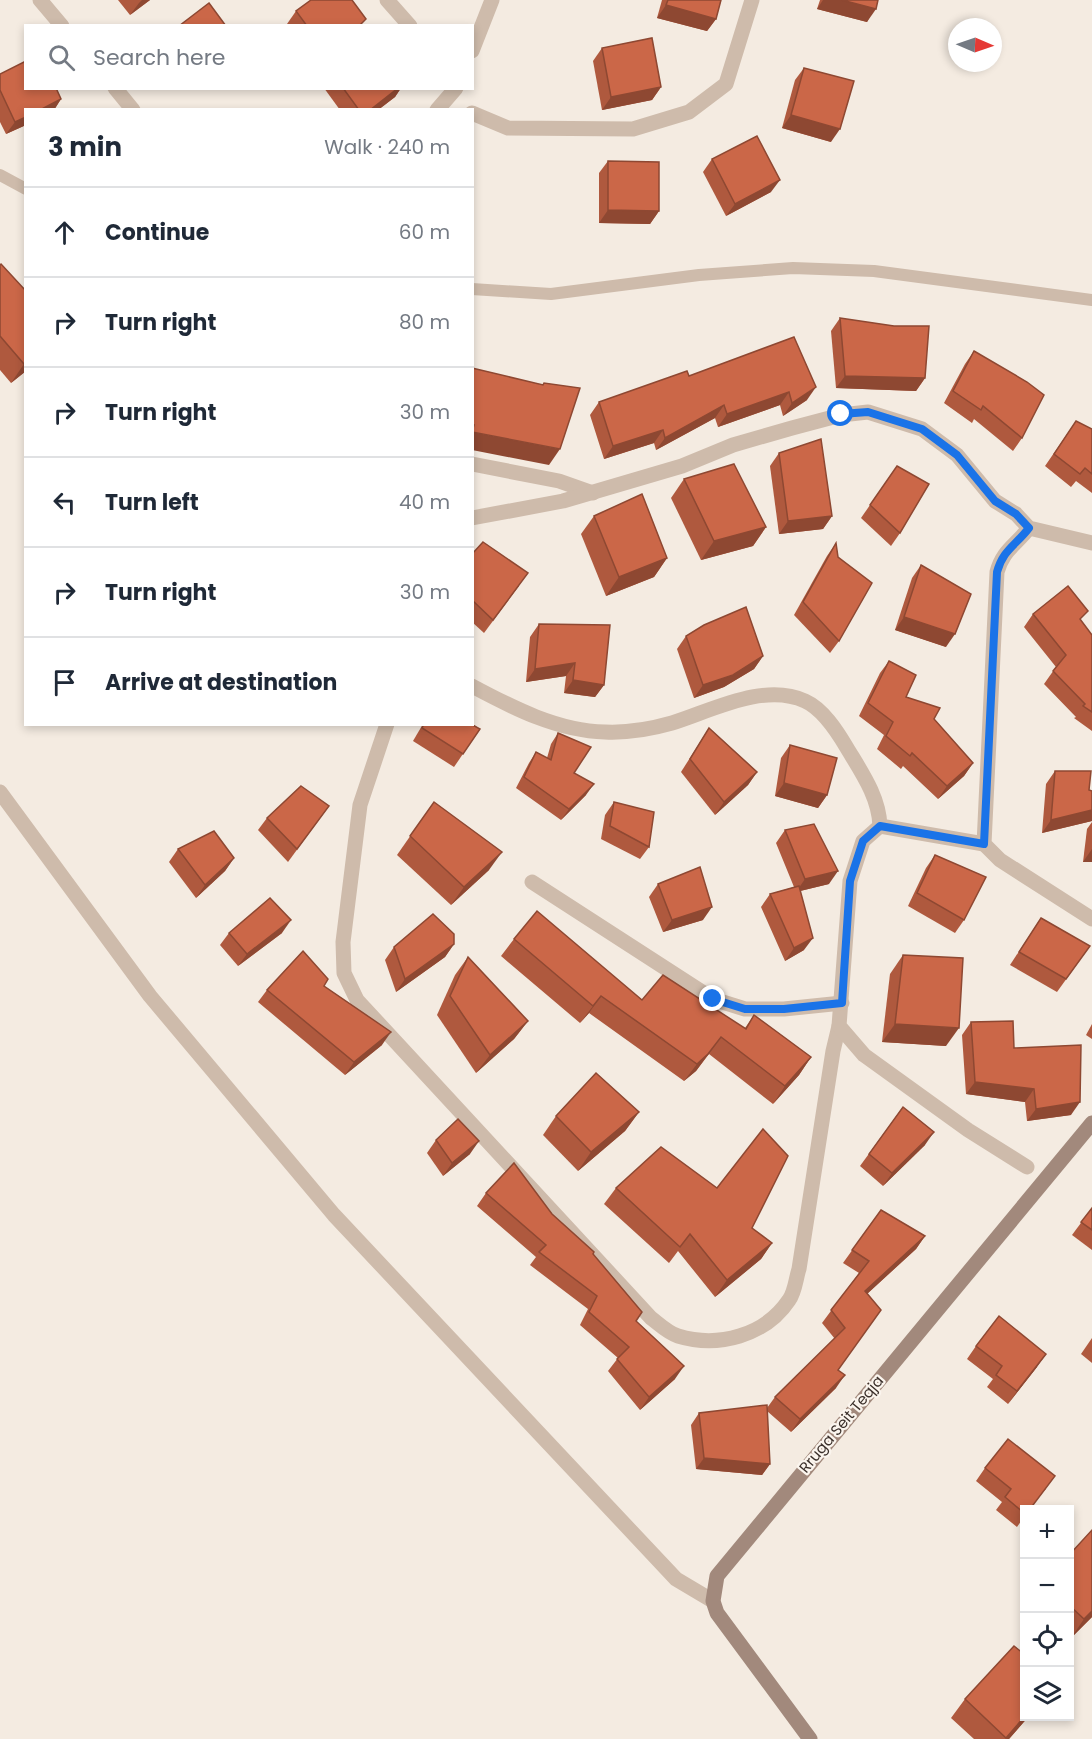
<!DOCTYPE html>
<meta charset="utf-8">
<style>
body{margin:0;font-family:Poppins,sans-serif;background:#f6f6f7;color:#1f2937}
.controls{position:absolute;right:18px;bottom:18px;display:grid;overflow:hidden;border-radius:0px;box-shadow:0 3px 9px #0003}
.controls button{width:54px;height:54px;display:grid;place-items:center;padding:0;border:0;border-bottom:2px solid #e0e1e3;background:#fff;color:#1f2937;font:30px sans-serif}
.compass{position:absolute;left:948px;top:18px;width:54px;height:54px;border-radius:50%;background:#fff;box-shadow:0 3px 9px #0003;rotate:92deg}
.stop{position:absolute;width:18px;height:18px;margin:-14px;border:4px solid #1a73e8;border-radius:50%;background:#fff}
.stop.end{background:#1a73e8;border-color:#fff;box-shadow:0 2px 6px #0008}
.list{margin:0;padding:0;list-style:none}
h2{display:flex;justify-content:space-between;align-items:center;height:78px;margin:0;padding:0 24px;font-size:26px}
h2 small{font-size:20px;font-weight:400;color:#747a83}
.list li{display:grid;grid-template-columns:39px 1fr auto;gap:18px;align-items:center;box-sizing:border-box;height:90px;padding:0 24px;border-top:2px solid #e0e1e3}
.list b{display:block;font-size:22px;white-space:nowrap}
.list em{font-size:20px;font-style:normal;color:#747a83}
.icon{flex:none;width:33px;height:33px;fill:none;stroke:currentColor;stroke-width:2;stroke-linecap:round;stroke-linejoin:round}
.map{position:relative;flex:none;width:1092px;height:1739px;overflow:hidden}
.search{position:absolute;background:#fff;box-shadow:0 3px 9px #0003;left:24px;top:24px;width:450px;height:66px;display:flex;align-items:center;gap:15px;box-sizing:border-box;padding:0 21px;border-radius:0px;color:#747a83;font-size:22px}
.panel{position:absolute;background:#fff;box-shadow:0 3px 9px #0003;left:24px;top:108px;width:450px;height:618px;border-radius:0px}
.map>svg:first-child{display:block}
</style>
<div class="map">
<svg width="1092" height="1739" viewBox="0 0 1092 1739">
<rect width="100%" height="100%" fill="#f4ebe1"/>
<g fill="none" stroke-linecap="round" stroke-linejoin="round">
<g stroke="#cebbab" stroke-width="12">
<path d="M0 175 26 189"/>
<path d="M472 289 551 294 699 275 793 268 874 271 1092 300"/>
</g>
<g stroke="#cebbab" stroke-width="15">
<path d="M40 0 62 26"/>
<path d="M387 0 410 26"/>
<path d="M472 51 492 0"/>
<path d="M115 88 133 110"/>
<path d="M437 110 456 88"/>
<path d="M472 113 508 128 633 129 689 112 726 84 752 0"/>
<path d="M472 464 559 481 593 493"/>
<path d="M472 518 563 501 682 466 733 445 792 428 841 415 868 412 922 429 957 455 995 501 1016 514 1029 528 1092 543"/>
<path d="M1029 528C1015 546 1003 550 997 572L984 844 1000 860 1092 919"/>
<path d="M472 686C513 708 558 731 605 732 627 733 651 729 672 723 711 711 764 682 805 701 823 709 837 731 847 748 862 773 879 797 880 826L984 844"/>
<path d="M387 724 360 805 343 942 344 973 357 1000 651 1318C659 1324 668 1333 678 1336 718 1348 765 1336 789 1300 795 1292 796 1278 799 1269L833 1051 839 1026"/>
<path d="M0 792 150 996 334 1215 676 1579 713 1601"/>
<path d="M880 826 863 841 850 881 839 1026 864 1055 968 1130 1027 1167"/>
<path d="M532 882 713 999 745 1009H784L842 1003"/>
</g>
<path stroke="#a2897c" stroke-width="15" d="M810 1739 717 1613 713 1601 717 1576 1092 1123"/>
</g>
<g fill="#af593e">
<path d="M118 0H150L130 15Z"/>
<path d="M662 0H721L716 19 707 31 657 18Z"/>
<path d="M820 0H878L867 22 817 9Z"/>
<path d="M296 11 362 26H288L287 24Z"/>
<path d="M602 48 661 87 652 100 602 110 593 61Z"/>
<path d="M804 68 831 142 782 128 795 80Z"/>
<path d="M0 74 61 99 54 110H26V125L6 134 0 122Z"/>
<path d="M324 88H401L395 97 378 110H340Z"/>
<path d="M712 159 771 192 726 216 703 172Z"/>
<path d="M608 161 659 211 650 224 599 223V173Z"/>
<path d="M0 265 26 291V371L11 383 0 370Z"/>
<path d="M840 318 925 378 916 391 836 388 831 331Z"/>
<path d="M794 337 807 400 783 416 780 405 718 427 715 418 656 450 654 443 604 459 590 415 599 402 689 376Z"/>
<path d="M974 351 1022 438 1013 451 974 419 972 423 944 403 965 364Z"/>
<path d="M1076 421 1092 429V493L1076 481 1071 487 1045 466Z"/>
<path d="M779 453 832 516 823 529 779 534 770 466Z"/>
<path d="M897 466 900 533 891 546 861 518Z"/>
<path d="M684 479 766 527 753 546 701 560 671 498Z"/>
<path d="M594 516 667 558 654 577 606 596 581 534Z"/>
<path d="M836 543 839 641 830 653 794 615 827 556Z"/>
<path d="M472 554 519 586 484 633 472 622Z"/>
<path d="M921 565 946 647 895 630 912 578Z"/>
<path d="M1033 614 1081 621 1092 635V731L1074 718 1076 717 1044 684 1056 667 1024 627Z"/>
<path d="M539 624 604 685 595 697 564 693 566 676 526 682 530 637Z"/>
<path d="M686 636 763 656 754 669 724 687 694 698 677 649Z"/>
<path d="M889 661 906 697 934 719 973 763 964 776 938 799 903 766 901 769 877 749 884 735 859 716 880 673Z"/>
<path d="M423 724H471L480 729 454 767 413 741Z"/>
<path d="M709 728 757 772 748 785 715 815 681 772Z"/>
<path d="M558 733 574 773 586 795 561 820 516 788 529 763 536 752 547 758 551 744Z"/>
<path d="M790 745 827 795 818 808 775 796 781 758Z"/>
<path d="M1055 771 1089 790 1092 791V821L1042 833 1046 784Z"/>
<path d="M434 802 489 870 451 905 397 855Z"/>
<path d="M614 802 649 847 640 859 601 839 605 815Z"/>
<path d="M329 806 288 862 258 830 267 818Z"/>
<path d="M1092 822V862H1083L1087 829Z"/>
<path d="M785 830 829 884 800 891 804 950 785 961 761 907 770 894 794 887 776 843Z"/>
<path d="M178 849 234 858 225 871 196 898 169 862Z"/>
<path d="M935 855 964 920 955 933 908 906 926 868Z"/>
<path d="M658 884 703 920 663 932 649 897Z"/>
<path d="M1041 918 1090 946 1057 992 1010 965Z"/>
<path d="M229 933H282L238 966 220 945Z"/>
<path d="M514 939 642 1000 745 1028 754 1015 811 1057 799 1075 773 1104 709 1054 696 1071 684 1081 589 1013 580 1023 501 956Z"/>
<path d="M454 944 445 957 396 992 385 960 394 947Z"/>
<path d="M903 955 946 1046 882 1042 890 974Z"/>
<path d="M468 957 528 1021 514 1039 476 1073 437 1015 455 975Z"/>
<path d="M324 986 382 1045 345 1075 258 1002 267 990Z"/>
<path d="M971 1022 1014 1048 1071 1115 1027 1121 1025 1102 966 1094 962 1035Z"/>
<path d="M1092 1024V1039L1086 1035Z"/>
<path d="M903 1107 925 1145 883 1186 860 1166Z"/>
<path d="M639 1112 625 1131 578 1171 543 1135 556 1116Z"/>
<path d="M436 1140 470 1154 443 1176 427 1153Z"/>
<path d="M616 1188 752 1228 772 1243 761 1259 715 1297 678 1251 669 1263 604 1204Z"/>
<path d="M486 1193 552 1214 593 1254 636 1321 675 1379 640 1410 608 1371 618 1358 580 1325 588 1309 530 1265 536 1257 477 1206Z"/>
<path d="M1092 1208V1250L1072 1235Z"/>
<path d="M881 1210 925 1236 916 1249 867 1294 838 1370 836 1388 791 1432 767 1411 770 1464 762 1475 696 1469 691 1425 699 1413 767 1408 775 1397 835 1339 822 1323 859 1273 843 1263Z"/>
<path d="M1092 1338V1363L1081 1354Z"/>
<path d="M976 1346 1037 1367 1008 1404 987 1387 993 1379 967 1359Z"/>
<path d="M985 1468 1046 1489 1024 1509V1517L1017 1527 996 1510 1002 1502 976 1481Z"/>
<path d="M1092 1530V1617L1071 1638 1070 1637V1554Z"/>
<path d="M965 1699 1024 1716H1029L1009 1739H974L951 1718Z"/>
</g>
<g fill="#8e4832">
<path d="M142 0H150L130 15 139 3Z"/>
<path d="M823 0H842L876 9 867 22 817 9Z"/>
<path d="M666 5 716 19 707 31 657 18Z"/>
<path d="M661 87 652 100 602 110 611 97Z"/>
<path d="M398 88H401L395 97 378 110H370Z"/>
<path d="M61 99 54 110H40Z"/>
<path d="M791 115 840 129 831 142 782 128Z"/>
<path d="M26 117V125L6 134 15 122Z"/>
<path d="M780 180 771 192 726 216 735 204Z"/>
<path d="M608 210 659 211 650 224 599 223Z"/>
<path d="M26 363V371L11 383 24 364Z"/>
<path d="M845 376 925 378 916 391 836 388Z"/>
<path d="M816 387 807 400 783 416 792 403Z"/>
<path d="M789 392 780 405 718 427 727 414Z"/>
<path d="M724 405 715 418 656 450 665 438Z"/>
<path d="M663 430 654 443 604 459 613 446Z"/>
<path d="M472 432 560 449 549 465 472 450Z"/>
<path d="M832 516 823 529 779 534 788 521Z"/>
<path d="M766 527 753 546 701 560 714 541Z"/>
<path d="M667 558 654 577 606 596 619 577Z"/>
<path d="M904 617 955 634 946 647 895 630Z"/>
<path d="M763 656 754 669 724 687 694 698 703 685Z"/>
<path d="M575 663 566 676 526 682 535 669Z"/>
<path d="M573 680 604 685 595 697 564 693Z"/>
<path d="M973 763 964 776 938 799 947 786Z"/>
<path d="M757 772 748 785 715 815 724 802Z"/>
<path d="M784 783 827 795 818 808 775 796Z"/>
<path d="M594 784 586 795 561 820 569 809Z"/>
<path d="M1092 810V821L1042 833 1051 820Z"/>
<path d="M1092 849V862H1083Z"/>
<path d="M502 852 489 870 451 905 464 887Z"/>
<path d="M234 858 225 871 196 898 205 885Z"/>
<path d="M838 871 829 884 796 892 805 879Z"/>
<path d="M712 907 703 920 663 932 672 920Z"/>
<path d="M291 920 282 933 238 966 247 954Z"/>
<path d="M813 938 804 950 785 961 794 948Z"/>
<path d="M454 944 445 957 396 992 405 979Z"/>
<path d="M601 996 589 1013 580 1023 593 1006Z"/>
<path d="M528 1021 514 1039 476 1073 490 1055Z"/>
<path d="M895 1024 959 1028 946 1046 882 1042Z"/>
<path d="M391 1032 382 1045 345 1075 354 1062Z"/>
<path d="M721 1037 696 1071 684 1081 697 1064Z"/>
<path d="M811 1057 799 1075 773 1104 785 1086Z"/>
<path d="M975 1082 1034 1089 1025 1102 966 1094Z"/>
<path d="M1080 1102 1071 1115 1027 1121 1036 1109Z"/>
<path d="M639 1112 625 1131 578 1171 591 1152Z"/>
<path d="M934 1132 925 1145 883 1186 892 1173Z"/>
<path d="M479 1141 470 1154 443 1176 452 1163Z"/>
<path d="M925 1236 916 1249 856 1304 865 1291Z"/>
<path d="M772 1243 761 1259 715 1297 727 1280Z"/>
<path d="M1046 1354 1037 1367 1008 1404 1017 1391Z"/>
<path d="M684 1366 675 1379 640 1410 649 1397Z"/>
<path d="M845 1375 836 1388 791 1432 800 1419Z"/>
<path d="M704 1458 770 1464 762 1475 696 1469Z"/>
<path d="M1092 1611V1617L1071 1638 1084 1619Z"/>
<path d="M1025 1716H1029L1009 1739H1006Z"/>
</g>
<g fill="#cb6748" stroke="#8e4832" stroke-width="1.5">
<path d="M311 0H352L366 19 359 26H307L296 11Z"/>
<path d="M668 0H721L716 19 666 5Z"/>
<path d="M842 0H878L876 9Z"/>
<path d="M209 3 226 26H179Z"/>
<path d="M652 38 661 87 611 97 602 48Z"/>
<path d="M26 61V88H56L61 99 40 110H26V117L15 122 0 90V74Z"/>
<path d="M804 68 854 81 840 129 791 115Z"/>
<path d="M343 88H398L370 110H359Z"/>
<path d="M757 136 780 180 735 204 712 159Z"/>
<path d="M608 161 659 162V211L608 210Z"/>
<path d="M1 264 26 291V363L24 364 0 336V265Z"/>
<path d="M840 318 894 326H929L925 378 845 376Z"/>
<path d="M794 337 816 387 792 403 789 392 727 414 724 405 665 438 663 430 613 446 599 402 687 371 689 376Z"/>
<path d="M974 351 1027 382 1044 395 1022 438 983 406 981 410 953 391Z"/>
<path d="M472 368 543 385 544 383 580 388 560 449 472 432 474 425H472Z"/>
<path d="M1076 421 1092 429V474L1085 468 1080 474 1054 454Z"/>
<path d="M821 439 832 516 788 521 779 453Z"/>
<path d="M734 464 766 527 714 541 684 479Z"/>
<path d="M897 466 929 484 900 533 870 505Z"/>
<path d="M642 494 667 558 619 577 594 516Z"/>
<path d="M483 542 528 573 493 620 472 600V554Z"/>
<path d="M836 543 838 557 872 583 839 641 803 602Z"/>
<path d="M921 565 971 594 955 634 904 617Z"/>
<path d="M1068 586 1088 611 1080 619 1092 635V712L1083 706 1085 704 1053 671 1066 655 1033 614Z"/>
<path d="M746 607 763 656 733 675 703 685 686 636 704 625Z"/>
<path d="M539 624 610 625 604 685 573 680 575 663 535 669Z"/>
<path d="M889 661 916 675 906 697 940 708 934 719 973 763 947 786 912 753 910 756 886 736 893 722 868 703Z"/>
<path d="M424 724H471L480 729 463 754 422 728Z"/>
<path d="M709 728 757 772 724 802 690 759Z"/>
<path d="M558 733 591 747 574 773 594 784 569 809 524 777 536 752 551 760Z"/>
<path d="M790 745 837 758 827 795 784 783Z"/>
<path d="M1055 771H1091L1089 790 1092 791V810L1051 820Z"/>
<path d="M301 786 329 806 297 849 267 818Z"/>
<path d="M434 802 502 852 464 887 410 836Z"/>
<path d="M614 802 654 812 649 847 610 826Z"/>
<path d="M814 824 838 871 805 879 785 830Z"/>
<path d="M214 831 234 858 205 885 178 849Z"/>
<path d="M935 855 986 877 964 920 917 893Z"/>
<path d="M700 867 712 907 672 920 658 884Z"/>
<path d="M799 886 813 938 794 948 770 894Z"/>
<path d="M270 898 291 920 247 954 229 933Z"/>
<path d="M537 911 642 1000 663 975 746 1029 754 1015 811 1057 785 1086 721 1037 708 1054 697 1064 601 996 593 1006 514 939Z"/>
<path d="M433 914 454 934V944L405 979 394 947Z"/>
<path d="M1041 918 1090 946 1066 979 1019 952Z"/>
<path d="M303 951 328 979 324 986 391 1032 354 1062 267 990Z"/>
<path d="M903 955 963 958 959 1028 895 1024Z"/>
<path d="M468 957 528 1021 490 1055 450 996Z"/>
<path d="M1013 1021 1014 1048 1081 1045 1080 1102 1036 1109 1034 1089 975 1082 971 1022Z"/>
<path d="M596 1073 639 1112 591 1152 556 1116Z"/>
<path d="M903 1107 934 1132 892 1173 869 1154Z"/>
<path d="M458 1119 479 1141 452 1163 436 1140Z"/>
<path d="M763 1129 788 1156 752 1228 772 1243 727 1280 690 1234 680 1247 616 1188 661 1147 717 1188Z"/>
<path d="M514 1163 552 1214 594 1252 593 1254 642 1312 636 1321 684 1366 649 1397 617 1359 629 1347 589 1312 597 1296 539 1252 546 1245 486 1193Z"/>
<path d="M1092 1208V1230L1081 1222Z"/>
<path d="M881 1210 925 1236 865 1291 881 1310 838 1370 845 1375 800 1419 775 1397 845 1328 831 1310 869 1261 852 1250Z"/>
<path d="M999 1316 1046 1354 1017 1391 996 1375 1002 1366 976 1346Z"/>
<path d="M767 1405 770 1464 704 1458 699 1413Z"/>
<path d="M1008 1439 1055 1476 1030 1509H1024V1513L1005 1497 1011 1489 985 1468Z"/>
<path d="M1092 1530V1611L1084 1619 1070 1606V1554Z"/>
<path d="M1014 1646 1024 1654V1716H1025L1006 1738 965 1699Z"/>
</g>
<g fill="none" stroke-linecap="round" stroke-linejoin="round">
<path stroke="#1a73e8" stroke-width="8" d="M713 999 745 1009H784L842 1003 850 881 863 841 880 826 984 844 997 572C1003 550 1015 546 1029 528L1016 514 995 501 957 455 922 429 868 412 841 414"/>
</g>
<g text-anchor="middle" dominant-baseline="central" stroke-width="4.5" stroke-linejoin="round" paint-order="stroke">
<g font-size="15" fill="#3b302b" stroke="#fbf5ee">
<text transform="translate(841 1424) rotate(-50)">Rruga Seit Teqja</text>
</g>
</g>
</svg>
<div class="controls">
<button>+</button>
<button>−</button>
<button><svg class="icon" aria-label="locate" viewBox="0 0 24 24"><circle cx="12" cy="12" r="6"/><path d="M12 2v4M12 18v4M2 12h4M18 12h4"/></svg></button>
<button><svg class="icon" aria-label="layers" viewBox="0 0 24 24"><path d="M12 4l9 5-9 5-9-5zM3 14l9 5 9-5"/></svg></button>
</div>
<svg class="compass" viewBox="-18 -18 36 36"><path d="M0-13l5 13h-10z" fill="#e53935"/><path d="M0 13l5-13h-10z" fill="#747a83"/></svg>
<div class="stop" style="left:841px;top:414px"></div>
<div class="stop end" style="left:713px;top:999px"></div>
<div class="search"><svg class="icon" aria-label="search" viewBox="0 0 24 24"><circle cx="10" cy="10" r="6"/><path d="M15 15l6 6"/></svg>Search here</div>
<section class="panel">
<h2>3 min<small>Walk · 240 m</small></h2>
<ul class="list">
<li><svg class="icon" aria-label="ahead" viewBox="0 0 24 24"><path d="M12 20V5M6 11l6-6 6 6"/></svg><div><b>Continue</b></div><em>60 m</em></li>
<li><svg class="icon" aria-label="right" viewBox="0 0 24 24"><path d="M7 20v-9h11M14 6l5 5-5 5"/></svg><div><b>Turn right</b></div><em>80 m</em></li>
<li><svg class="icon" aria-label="right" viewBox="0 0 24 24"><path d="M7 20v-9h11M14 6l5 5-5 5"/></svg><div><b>Turn right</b></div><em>30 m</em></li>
<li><svg class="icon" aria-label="left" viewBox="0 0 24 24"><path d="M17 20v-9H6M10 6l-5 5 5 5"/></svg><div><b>Turn left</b></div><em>40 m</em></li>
<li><svg class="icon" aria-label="right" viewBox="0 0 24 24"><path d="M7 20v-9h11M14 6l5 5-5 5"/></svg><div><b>Turn right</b></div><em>30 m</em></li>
<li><svg class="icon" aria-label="arrive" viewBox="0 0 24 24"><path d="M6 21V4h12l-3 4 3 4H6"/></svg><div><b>Arrive at destination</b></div></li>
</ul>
</section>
</div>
